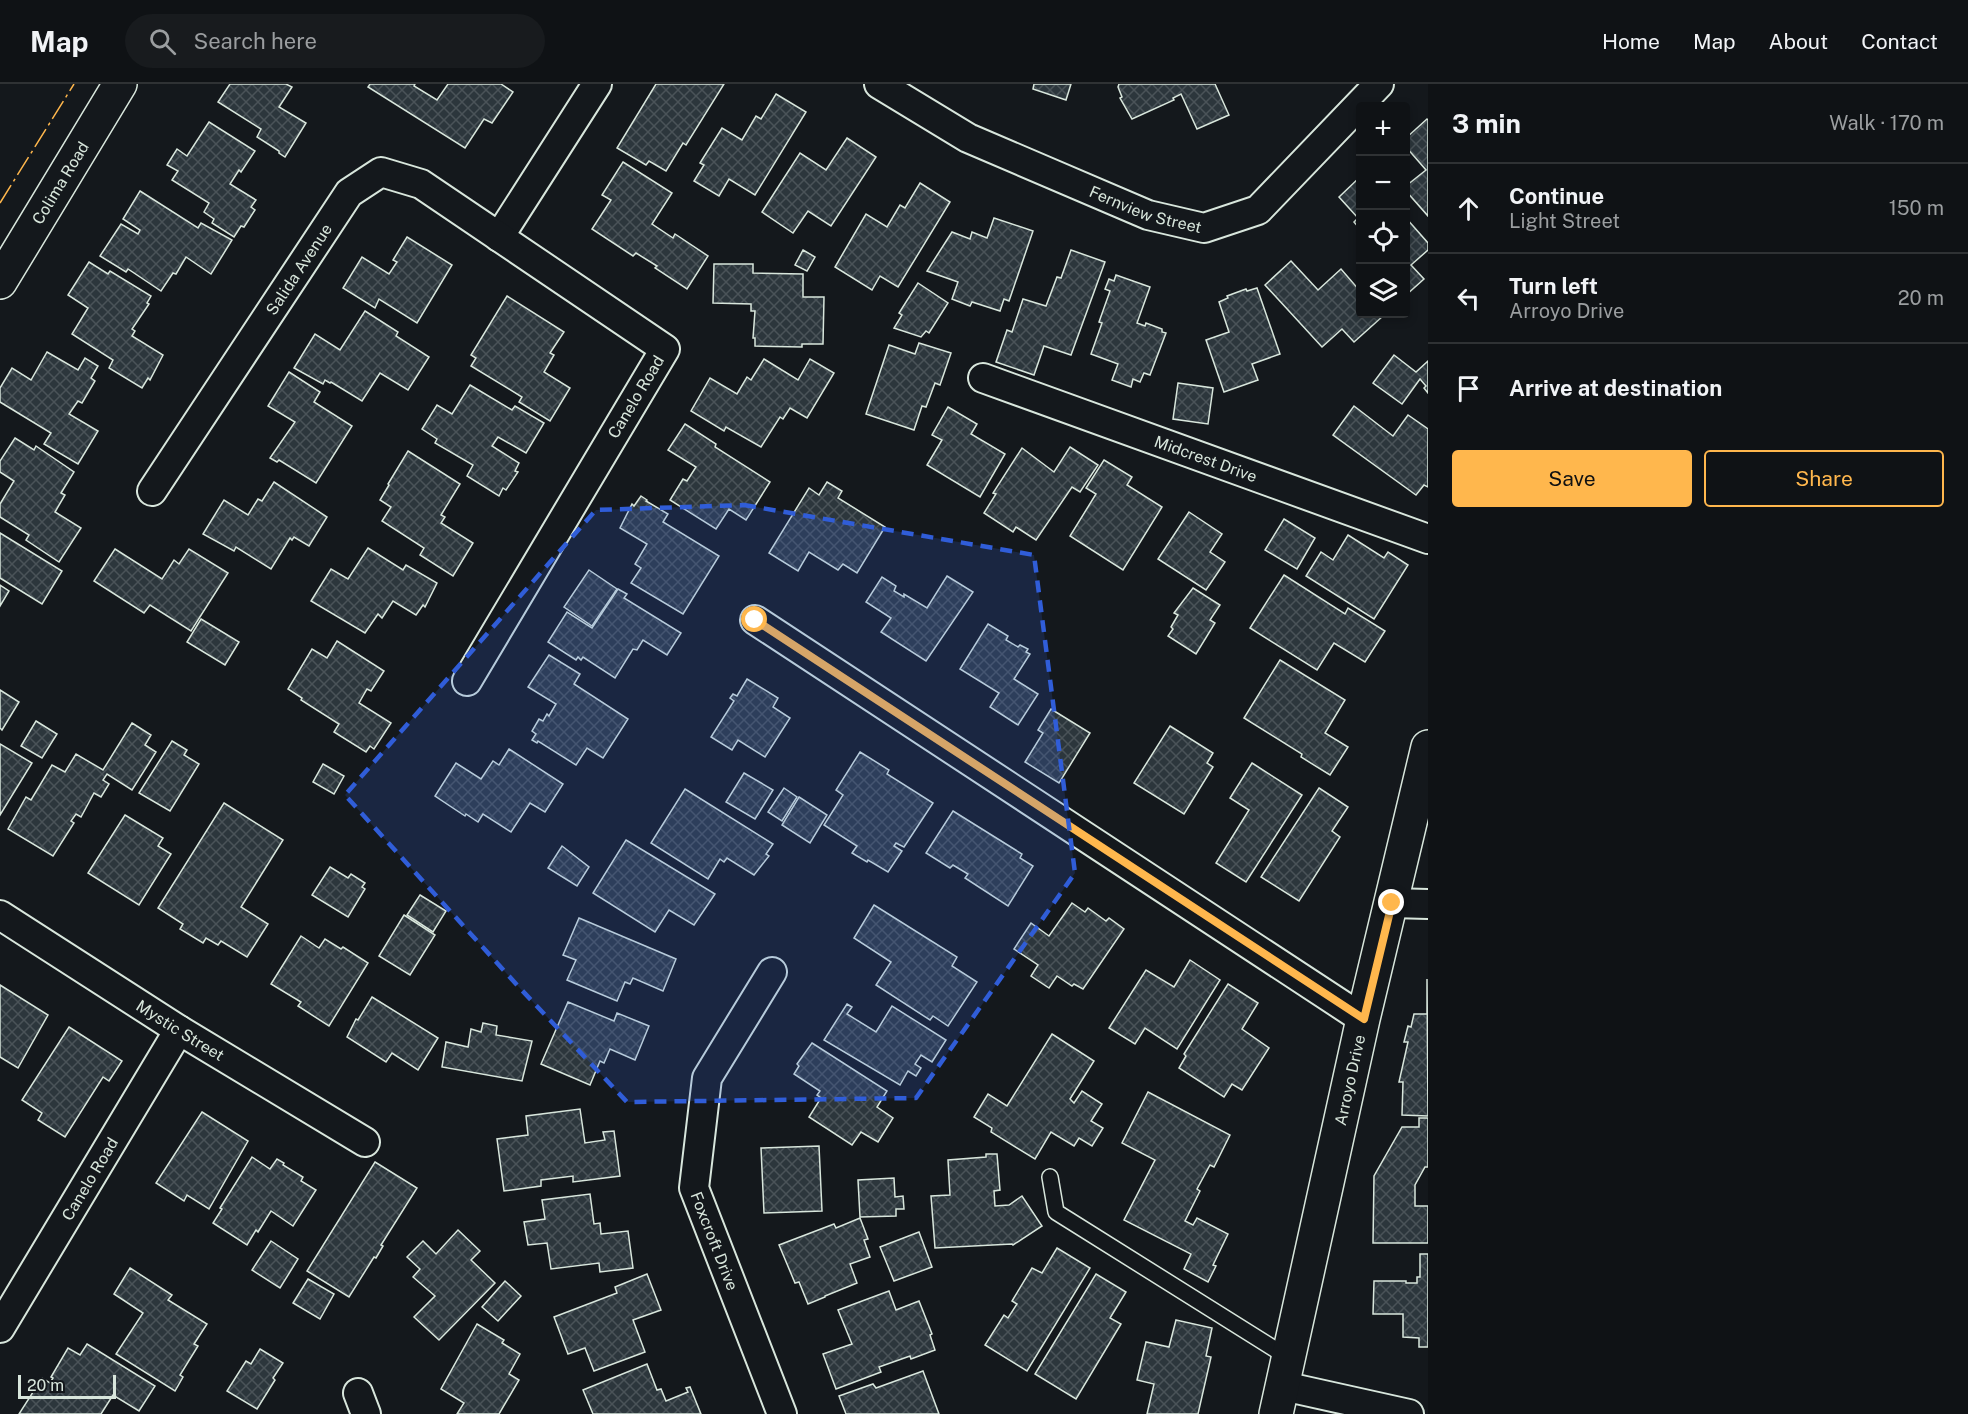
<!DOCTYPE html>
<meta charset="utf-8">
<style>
body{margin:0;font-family:"Public Sans",sans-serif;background:#181b1e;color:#f1f3f6}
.controls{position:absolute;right:18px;top:18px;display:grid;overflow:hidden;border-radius:6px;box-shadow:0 3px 9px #0003}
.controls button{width:54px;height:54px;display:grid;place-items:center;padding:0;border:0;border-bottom:2px solid #2f3234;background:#0f1215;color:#f1f3f6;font:30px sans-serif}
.scale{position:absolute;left:18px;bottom:15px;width:98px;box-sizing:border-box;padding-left:6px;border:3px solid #d8e6dc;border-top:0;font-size:16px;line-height:21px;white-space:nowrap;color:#d8e6dc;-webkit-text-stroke:4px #14181c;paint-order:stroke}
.stop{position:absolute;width:18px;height:18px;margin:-14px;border:4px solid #ffb74d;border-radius:50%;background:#fff}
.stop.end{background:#ffb74d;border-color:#fff;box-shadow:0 2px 6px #0008}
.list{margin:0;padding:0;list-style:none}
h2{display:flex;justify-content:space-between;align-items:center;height:78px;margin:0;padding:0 24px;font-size:26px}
h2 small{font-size:20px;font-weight:400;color:#9b9ea0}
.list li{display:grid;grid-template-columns:39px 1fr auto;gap:18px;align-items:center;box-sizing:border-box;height:90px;padding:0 24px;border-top:2px solid #2f3234}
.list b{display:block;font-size:22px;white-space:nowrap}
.list p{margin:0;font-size:20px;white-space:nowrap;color:#9b9ea0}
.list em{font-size:20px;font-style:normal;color:#9b9ea0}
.actions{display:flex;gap:12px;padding:18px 24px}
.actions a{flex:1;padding:14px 0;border:2px solid #ffb74d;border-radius:6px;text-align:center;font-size:21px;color:#ffb74d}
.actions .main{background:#ffb74d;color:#111}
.icon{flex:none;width:33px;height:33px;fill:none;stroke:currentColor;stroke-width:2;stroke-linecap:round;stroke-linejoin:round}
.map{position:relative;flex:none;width:1428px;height:1330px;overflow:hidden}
header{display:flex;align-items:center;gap:36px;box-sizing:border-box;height:84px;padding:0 30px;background:#0f1215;border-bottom:2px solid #2f3234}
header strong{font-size:28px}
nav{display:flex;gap:33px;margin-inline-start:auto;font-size:21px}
.search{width:420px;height:54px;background:#181b1e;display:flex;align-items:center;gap:15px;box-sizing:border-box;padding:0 21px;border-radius:33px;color:#9b9ea0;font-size:22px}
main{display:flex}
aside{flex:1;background:#0f1215}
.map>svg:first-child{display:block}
</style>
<header>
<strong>Map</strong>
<div class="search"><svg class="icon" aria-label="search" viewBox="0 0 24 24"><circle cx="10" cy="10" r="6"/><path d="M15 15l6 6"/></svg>Search here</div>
<nav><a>Home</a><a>Map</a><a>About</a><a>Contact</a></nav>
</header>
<main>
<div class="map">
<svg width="1428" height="1330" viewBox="0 0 1428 1330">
<defs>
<pattern id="building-cross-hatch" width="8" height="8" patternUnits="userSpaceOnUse" patternTransform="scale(1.5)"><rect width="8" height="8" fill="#2c363c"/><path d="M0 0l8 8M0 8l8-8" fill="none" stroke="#4a5358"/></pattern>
</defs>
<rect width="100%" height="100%" fill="#14181c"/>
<g fill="url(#building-cross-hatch)" stroke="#d8e6dc" stroke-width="1.5">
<path d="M230 0H286L292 3 279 23 306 39 285 73 279 69V67L257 53 261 45 218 18Z"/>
<path d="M370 0H415L414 2 437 16 448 0H501L513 8 492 39 484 35 465 64 368 3Z"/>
<path d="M656 0H724L686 61 683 59 666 87 649 77 646 81 617 64Z"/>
<path d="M1034 0H1071L1066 16 1033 5Z"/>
<path d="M1119 0H1215L1229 31 1197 45 1181 10 1173 14 1174 16 1132 35 1120 14 1122 13 1118 3Z"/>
<path d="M776 10 806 28 755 111 729 95 719 112 694 97 704 81 700 79 722 44 742 56 756 32 761 35Z"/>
<path d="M1427 35 1428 36V132L1406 107 1407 104 1406 102 1426 86 1406 63V54Z"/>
<path d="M209 38 255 67 241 88 239 86 230 100 256 116 251 123 255 126 244 143 241 142 234 153 212 139 214 135 204 128 209 119 172 96 178 87 167 81 177 65 187 72Z"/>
<path d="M847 54 876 73 831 142 808 127 793 149 762 128 800 69 826 86Z"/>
<path d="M623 78 672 109 652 140 673 154 675 150 708 172 687 205 655 184 657 182 636 169 633 172 592 145 611 116 602 111Z"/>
<path d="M1360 93V145L1354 138 1358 134 1339 113Z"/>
<path d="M920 99 950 118 898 203 880 192 872 206 835 183 866 130 887 143 900 121 905 124Z"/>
<path d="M140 107 198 144 201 139 232 156 211 190 186 173 176 190 173 189 161 207 128 185 126 188 100 172 121 140 138 150 140 146 123 135Z"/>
<path d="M994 134 1033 147 1009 217 1004 215 1000 227 972 218 970 222 952 215 958 198 927 187 952 148 970 155 972 148 987 154Z"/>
<path d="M1406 134 1428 159V166L1411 181 1424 195 1406 211Z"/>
<path d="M407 153 452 181 417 239 379 215 375 224 343 204 362 173 389 190 397 178 393 176Z"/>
<path d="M803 166 815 173 807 187 795 181Z"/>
<path d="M1071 166 1105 178 1071 271 1044 262 1034 291 996 278 1007 246 1012 248 1023 215 1046 222 1057 193 1061 194Z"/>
<path d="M1291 177 1318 206 1341 185 1360 207V230H1381L1383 232 1354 258 1342 245 1322 263 1265 201Z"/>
<path d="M89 178 108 190 110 187 151 212 147 219 149 220 132 245 135 247 132 252 163 271 150 296 148 294 142 304 109 284 113 276 72 250 88 224 68 211Z"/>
<path d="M714 180H753V189L803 190V213H824L823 260H802V263L755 262V254H753L755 227H751V220L713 219Z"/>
<path d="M1116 191 1150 203 1137 239 1145 242 1146 239 1162 245V248L1166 249 1150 291 1144 289 1140 298 1133 295 1131 303 1112 296 1118 280 1091 270 1102 239 1099 238 1110 207 1105 205 1109 195 1114 197Z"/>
<path d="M918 199 948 219 929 249 926 247 921 253 894 244 902 231 899 229Z"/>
<path d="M1257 204 1280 270 1252 280 1258 296 1224 308 1206 256 1229 248 1219 218 1228 214 1227 212 1246 205 1247 207Z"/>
<path d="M507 212 564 248 550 269 554 271 544 288 570 304 550 337 519 318 522 313 471 282 476 274 471 271Z"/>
<path d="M365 227 398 248 396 252 429 273 408 306 380 289 362 317 331 298 330 299 325 296 323 300 294 284 315 250 340 266Z"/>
<path d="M919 259 951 269 940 301 935 299 926 323 922 322 914 346 866 330 889 261 915 270Z"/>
<path d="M47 268 78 286 85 274 98 282 91 294 95 297 82 319 78 317 69 330 98 347 78 380 44 360 51 349 0 318V304L12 284 31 296Z"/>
<path d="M1394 271 1416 288 1428 277V309L1424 304 1426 302 1420 295 1402 320 1373 299Z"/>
<path d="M764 275 798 296 810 275 834 289 807 334 790 324 783 335 780 333 761 363 726 343 724 347 691 327 710 294 737 310 747 293 751 296Z"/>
<path d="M289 288 320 308 314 318 352 342 316 399 279 376 277 378 270 374 295 338 268 322Z"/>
<path d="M1178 299 1213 304 1208 340 1173 335Z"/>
<path d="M470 301 512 326 515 322 544 339 526 369 498 353 492 362 519 379 515 387 518 388 506 406 503 404 499 412 467 392 473 381 435 359 437 355 422 345 437 321 452 330Z"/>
<path d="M1354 322 1393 352 1408 331 1428 345V403L1424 401 1416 411 1333 351Z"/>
<path d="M948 323 977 340 971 350 1005 370 980 413 927 381 942 356 932 351Z"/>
<path d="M685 340 716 360 715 363 770 398 746 436 729 425 716 445 670 416 683 395 687 397 696 383 668 366Z"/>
<path d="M15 354 34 366 36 362 74 388 61 409 65 411 55 428 81 444 59 478 26 456 29 451 0 433V420L14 397 0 388V377Z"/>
<path d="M1070 363 1098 381 1080 408 1072 403 1036 456 1016 443 1013 448 984 429 996 410 993 409 1022 364 1054 388Z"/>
<path d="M408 367 460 400 441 431 445 433 441 439 473 459 453 492 420 471 424 464 382 437 391 423 380 416 389 401 388 400Z"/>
<path d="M1104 376 1132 393 1127 401 1162 423 1123 486 1070 452 1096 410 1086 404Z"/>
<path d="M274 398 327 433 309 462 294 453 292 456 290 454 271 485 236 463 234 467 203 450 224 416 248 431 258 415 262 417Z"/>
<path d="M827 398 842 407 838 414 885 443 857 489 843 480 838 486 809 468 798 487 769 469 809 404 819 411Z"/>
<path d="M641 412 647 416 646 417 668 430 663 438 719 472 683 530 631 499 641 484 635 480 647 460 620 444 632 420 634 422Z"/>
<path d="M1189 428 1222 450 1210 468 1225 478 1206 506 1158 475Z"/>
<path d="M1284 435 1315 454 1297 485 1265 466Z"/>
<path d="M0 449 62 487 42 520 0 494Z"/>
<path d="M1348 451 1384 474 1388 468 1408 481 1374 535 1306 492 1321 468 1333 476Z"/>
<path d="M368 464 403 486 406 481 437 499 425 523 423 521 416 531 393 517 382 534 378 530 365 549 311 517 331 485 348 495Z"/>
<path d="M115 465 162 495 174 476 179 480 189 465 228 489 191 547 150 521 144 529 94 497Z"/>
<path d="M589 486 617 505 592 542 564 523Z"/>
<path d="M1284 491 1345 530 1348 524 1385 547 1365 578 1334 559 1317 586 1250 544Z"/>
<path d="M947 492 973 508 926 577 881 548 891 534 866 518 882 493 896 502 894 507 904 513V510L927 524Z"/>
<path d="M0 501 9 507 0 522Z"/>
<path d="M1193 504 1220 521 1210 536 1215 539 1196 570 1168 552 1173 545 1171 543 1178 531 1174 529Z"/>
<path d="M618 505 627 510 624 514 681 549 667 571 643 556 637 566 633 565 615 594 583 573 581 576 578 573 576 576 548 558 567 528 592 544Z"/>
<path d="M201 535 239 558 225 581 187 558Z"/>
<path d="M988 540 1008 552 1006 556 1018 563 1020 561 1028 565 1026 568 1030 570 1014 595 1038 610 1018 641 990 623 999 609 960 585Z"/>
<path d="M337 557 384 587 371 607 367 605 359 619 391 639 374 665 370 662 366 668 334 648 339 640 301 616 302 614 288 605 312 565 327 574Z"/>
<path d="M549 571 580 590 574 600 628 635 603 674 587 664 576 681 538 657 537 659 532 656 536 650 532 647 539 635 543 637 547 630 549 632 556 620 528 603Z"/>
<path d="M1280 576 1345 616 1325 649 1348 663 1330 691 1301 673 1302 670 1244 634Z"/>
<path d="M747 595 778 614 773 623 790 634 765 673 738 656 732 666 711 653 734 617 730 614 733 610 737 612Z"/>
<path d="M0 606 19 618 2 646 0 644Z"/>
<path d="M1051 625 1090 649 1059 699 1025 678 1043 649 1038 646Z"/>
<path d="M36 637 57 650 42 674 21 662Z"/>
<path d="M132 639 151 651 145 661 156 668 132 706 107 690 103 696 109 700 101 713 94 709 81 733 76 730 71 737 74 739 53 772 8 745 26 713 31 716 52 681 65 688 76 670 103 686Z"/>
<path d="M1170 642 1213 669 1207 679 1213 683 1184 730 1134 699Z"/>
<path d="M172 657 187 666 184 671 199 680 170 727 139 709Z"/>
<path d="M0 660 32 679 0 731Z"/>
<path d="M509 665 563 700 545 728 530 719 511 748 483 730 478 738 466 730 465 732 435 712 456 679 481 695 493 677 499 681Z"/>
<path d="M860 668 889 686 887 690 933 719 904 763 896 759 894 762 902 767 888 788 868 776 867 778 852 769 857 762 824 741 843 711 836 706Z"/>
<path d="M1252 679 1302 711 1246 798 1216 779 1249 726 1230 714Z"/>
<path d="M323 680 344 692 334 710 313 698Z"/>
<path d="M744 689 773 706 755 735 726 718Z"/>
<path d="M784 704 797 713 782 737 768 728Z"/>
<path d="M1319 704 1348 723 1332 747 1340 753 1299 817 1261 793Z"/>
<path d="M685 705 773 760 766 770 769 772 754 791 727 774 724 778 720 775 708 795 651 759Z"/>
<path d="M799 713 827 731 810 759 782 741Z"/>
<path d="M224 719 283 756 241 823 268 840 247 873 221 857 218 861 206 854 203 859 180 845 183 840 158 824Z"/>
<path d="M953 727 1022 770 1020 774 1033 782 1008 822 965 794 968 790 953 781 950 784 926 769Z"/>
<path d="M125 731 163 754 158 762 171 770 139 821 88 789Z"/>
<path d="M626 756 715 810 694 841 669 826 655 848 593 809Z"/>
<path d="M562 762 589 783 577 802 548 784Z"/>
<path d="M330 783 348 794 351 790 365 799 362 803 365 805 348 833 312 811Z"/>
<path d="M420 811 446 827 433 848 407 831Z"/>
<path d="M1072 819 1085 828 1088 824 1106 837 1109 834 1124 845 1083 905 1074 900 1072 902 1057 892 1049 904 1031 892 1038 881 1014 865 1031 839 1049 852Z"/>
<path d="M874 821 957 873 952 882 977 898 948 942 933 932 930 936 876 901 891 878 854 854Z"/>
<path d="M404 831 435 851 410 891 379 872Z"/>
<path d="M579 834 676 875 663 907 633 894 630 900 625 898 617 917 567 896 576 876 563 871Z"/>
<path d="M301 852 319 864 325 855 341 865 343 863 368 879 329 942 298 922 301 918 271 900Z"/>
<path d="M1190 876 1220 896 1177 965 1145 944 1135 960 1109 944 1146 886 1174 903Z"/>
<path d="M1427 895 1428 1032 1402 1031 1403 998H1399L1408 958H1404L1408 942 1411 943 1414 930H1427Z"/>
<path d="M1228 900 1258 919 1242 945 1269 964 1242 1006 1232 1000 1224 1013 1179 984 1186 972 1184 970Z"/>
<path d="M0 901 48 931 18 984 0 973Z"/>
<path d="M372 913 438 954 418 986 392 969 386 978 347 953 356 935 358 936Z"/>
<path d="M568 918 614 937 617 929 649 942 635 976 610 965 604 979 600 977 590 1001 541 980Z"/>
<path d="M847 920 852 923 847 930 876 948 892 922 946 956 932 978 921 971 915 980 921 984 916 992 908 987 900 1001 824 956Z"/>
<path d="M483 939 497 942 496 951 532 957 522 997 442 983 446 958 468 963 471 945 481 948Z"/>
<path d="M69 943 122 977 109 997 103 993 65 1053 38 1036 42 1029 22 1016Z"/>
<path d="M1052 950 1094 977 1070 1015 1074 1019 1082 1007 1102 1020 1091 1037 1103 1044 1092 1062 1079 1054 1074 1062 1051 1048 1035 1075 991 1048 992 1044 974 1033 988 1010 1007 1022Z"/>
<path d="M812 959 887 1007 877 1023 893 1034 878 1058 861 1048 852 1061 809 1033 821 1014 817 1011 820 1007 794 990 799 982 797 980Z"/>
<path d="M1148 1008 1230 1051 1214 1083 1210 1081 1197 1105 1200 1107 1185 1137 1193 1141 1197 1134 1228 1150 1213 1181 1216 1182 1208 1198 1184 1185 1191 1170 1124 1136 1155 1076 1122 1059Z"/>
<path d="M580 1025 585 1059 605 1056 603 1048 614 1047 620 1092 573 1098V1092L541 1096V1102L504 1107 497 1055 528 1051 526 1032Z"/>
<path d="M202 1028 248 1057 209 1125 187 1111 184 1117 156 1099Z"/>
<path d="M1419 1034H1428V1083H1425L1415 1101V1122H1428V1159H1373L1374 1092 1402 1043H1419Z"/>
<path d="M819 1062 822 1127 764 1129 761 1064Z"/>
<path d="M986 1070H997L1000 1106 994 1107 995 1122 1009 1121 1022 1112 1042 1142 1013 1161 1012 1160 935 1164 931 1112 950 1111 948 1076 986 1073Z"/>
<path d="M252 1073 270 1085 277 1075 284 1079 283 1081 303 1093 301 1097 316 1106 293 1142 271 1127 258 1148 256 1146 247 1161 213 1139 222 1125 220 1124Z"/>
<path d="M375 1078 417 1104 381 1161 383 1162 376 1174 374 1173 349 1213 307 1187Z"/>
<path d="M894 1094 895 1113 903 1112 904 1125H896V1132L860 1133 858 1096Z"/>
<path d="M590 1110 594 1140 600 1139 601 1150 628 1147 633 1184 600 1188 599 1179 551 1185 547 1159 528 1161 524 1138 545 1135 542 1116Z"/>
<path d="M860 1134 868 1155 864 1156 870 1173 850 1180 857 1199 825 1212V1213L808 1220 799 1198 795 1199 779 1161 834 1140 836 1144Z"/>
<path d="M458 1146 480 1167 471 1176 495 1199 439 1256 414 1233 435 1212 413 1193 420 1185 407 1173 423 1157 436 1170Z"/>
<path d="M919 1148 932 1183 894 1197 880 1163Z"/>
<path d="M271 1157 298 1175 280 1204 252 1186Z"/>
<path d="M1057 1164 1090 1184 1027 1287 985 1261 1004 1231 1008 1234 1017 1220 1012 1217 1032 1184 1042 1189Z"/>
<path d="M1420 1170H1428V1263H1419V1254L1403 1253V1230H1373L1374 1197H1406V1199H1417V1193H1420Z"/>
<path d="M130 1184 172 1211 168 1216 207 1240 194 1260 198 1262 180 1291 183 1293 175 1307 116 1270 143 1229 114 1210Z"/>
<path d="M647 1190 661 1226 633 1236 645 1268 594 1287 585 1264 568 1270 554 1233 617 1209 615 1203Z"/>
<path d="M1096 1190 1126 1208 1110 1234 1121 1240 1076 1315 1035 1290Z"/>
<path d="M308 1195 334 1210 320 1235 293 1219Z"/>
<path d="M505 1197 521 1212 498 1237 482 1223Z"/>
<path d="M889 1207 896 1226 919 1217 932 1250 930 1251 935 1266 911 1275 910 1272 879 1283 881 1288 836 1305 823 1270 852 1260 838 1226Z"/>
<path d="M1176 1236 1212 1244 1206 1272 1211 1273 1198 1330H1147L1154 1300 1137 1296 1146 1258 1169 1263Z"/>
<path d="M477 1240 504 1256 502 1259 520 1270 509 1290 519 1296 499 1330H457L464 1319 441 1305Z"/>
<path d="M87 1260 155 1302 139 1327 113 1311 101 1330H19L42 1294 50 1299 53 1294 51 1293 68 1264 80 1271Z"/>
<path d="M260 1265 283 1279 273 1294 275 1296 257 1325 227 1307 246 1277 251 1280Z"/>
<path d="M647 1280 657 1306 661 1305 666 1317 688 1308 686 1304 690 1303 701 1330H593L583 1306Z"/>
<path d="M923 1287 939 1330H846L839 1312 873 1300 876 1304Z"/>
</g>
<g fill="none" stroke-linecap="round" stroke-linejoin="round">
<g stroke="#d8e6dc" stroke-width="18">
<path id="lane" d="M1050 1093 1056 1128 1289 1274"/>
</g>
<g stroke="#d8e6dc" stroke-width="32">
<g id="street">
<path id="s1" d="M879 0 968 54 1148 131 1204 144 1258 126 1379 0"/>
<path d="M499 153 597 0"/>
<path id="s2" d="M983 294 1428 455"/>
<path id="s3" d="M152 407 349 109 381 88 421 100 665 265 467 597"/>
<path d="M755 536 1363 935"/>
<path d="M1392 819 1428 820"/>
<path id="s4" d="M0 831 179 946 365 1058"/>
<path id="s5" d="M772 888 707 994 694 1104 782 1330"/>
<path id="s6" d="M0 1244 179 946"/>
<path d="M1283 1302 1409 1330"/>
<path d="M358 1309 366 1330"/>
</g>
</g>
<g stroke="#d8e6dc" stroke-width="36">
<g id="secondary">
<path id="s7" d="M0 198 120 0"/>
<path id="s8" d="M1276 1330 1363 935 1428 663"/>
</g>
</g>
<use href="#lane" stroke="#14181c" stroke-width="15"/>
<use href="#street" stroke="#14181c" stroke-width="28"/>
<use href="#secondary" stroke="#14181c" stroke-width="33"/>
<path stroke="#ffb74d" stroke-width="1.5" stroke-dasharray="21 4.5 3 4.5" stroke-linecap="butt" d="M0 119 74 0"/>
</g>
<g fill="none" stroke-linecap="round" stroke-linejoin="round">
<path stroke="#ffb74d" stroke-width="8" d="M755 536 1364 935 1392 819"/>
</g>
<path fill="#305dd8" fill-opacity="0.2" stroke="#305dd8" stroke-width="4.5" stroke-dasharray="12 8" stroke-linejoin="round" d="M744 421 1034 471 1075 789 916 1014 627 1018 517 901 345 711 596 426Z"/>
<g text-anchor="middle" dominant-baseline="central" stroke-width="4.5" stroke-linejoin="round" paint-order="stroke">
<g font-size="16" fill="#d8e6dc" stroke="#14181c">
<text stroke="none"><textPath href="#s7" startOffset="116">Colima Road</textPath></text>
<text stroke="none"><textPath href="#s1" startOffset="296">Fernview Street</textPath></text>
<text stroke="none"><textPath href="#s3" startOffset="266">Salida Avenue</textPath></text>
<text transform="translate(636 313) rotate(-59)">Canelo Road</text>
<text stroke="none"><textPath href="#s2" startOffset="237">Midcrest Drive</textPath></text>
<text stroke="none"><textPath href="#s4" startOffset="214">Mystic Street</textPath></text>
<text stroke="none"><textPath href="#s8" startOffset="342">Arroyo Drive</textPath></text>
<text stroke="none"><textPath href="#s6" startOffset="174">Canelo Road</textPath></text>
<text stroke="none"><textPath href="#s5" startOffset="292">Foxcroft Drive</textPath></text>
</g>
</g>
</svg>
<div class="controls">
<button>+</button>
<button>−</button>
<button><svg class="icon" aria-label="locate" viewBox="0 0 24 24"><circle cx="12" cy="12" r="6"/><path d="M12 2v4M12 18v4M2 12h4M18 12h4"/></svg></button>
<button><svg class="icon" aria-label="layers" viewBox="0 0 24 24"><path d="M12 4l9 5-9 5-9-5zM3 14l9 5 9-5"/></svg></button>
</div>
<div class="scale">20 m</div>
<div class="stop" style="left:755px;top:536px"></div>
<div class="stop end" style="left:1392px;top:819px"></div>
</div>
<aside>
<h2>3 min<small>Walk · 170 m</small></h2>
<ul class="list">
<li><svg class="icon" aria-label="ahead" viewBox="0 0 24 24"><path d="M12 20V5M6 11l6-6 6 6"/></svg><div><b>Continue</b><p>Light Street</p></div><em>150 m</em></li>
<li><svg class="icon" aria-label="left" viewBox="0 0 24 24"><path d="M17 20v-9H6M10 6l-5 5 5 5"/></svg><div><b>Turn left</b><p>Arroyo Drive</p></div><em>20 m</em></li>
<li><svg class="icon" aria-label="arrive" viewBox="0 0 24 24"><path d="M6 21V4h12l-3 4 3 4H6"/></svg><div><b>Arrive at destination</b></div></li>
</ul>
<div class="actions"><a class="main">Save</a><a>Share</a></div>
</aside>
</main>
